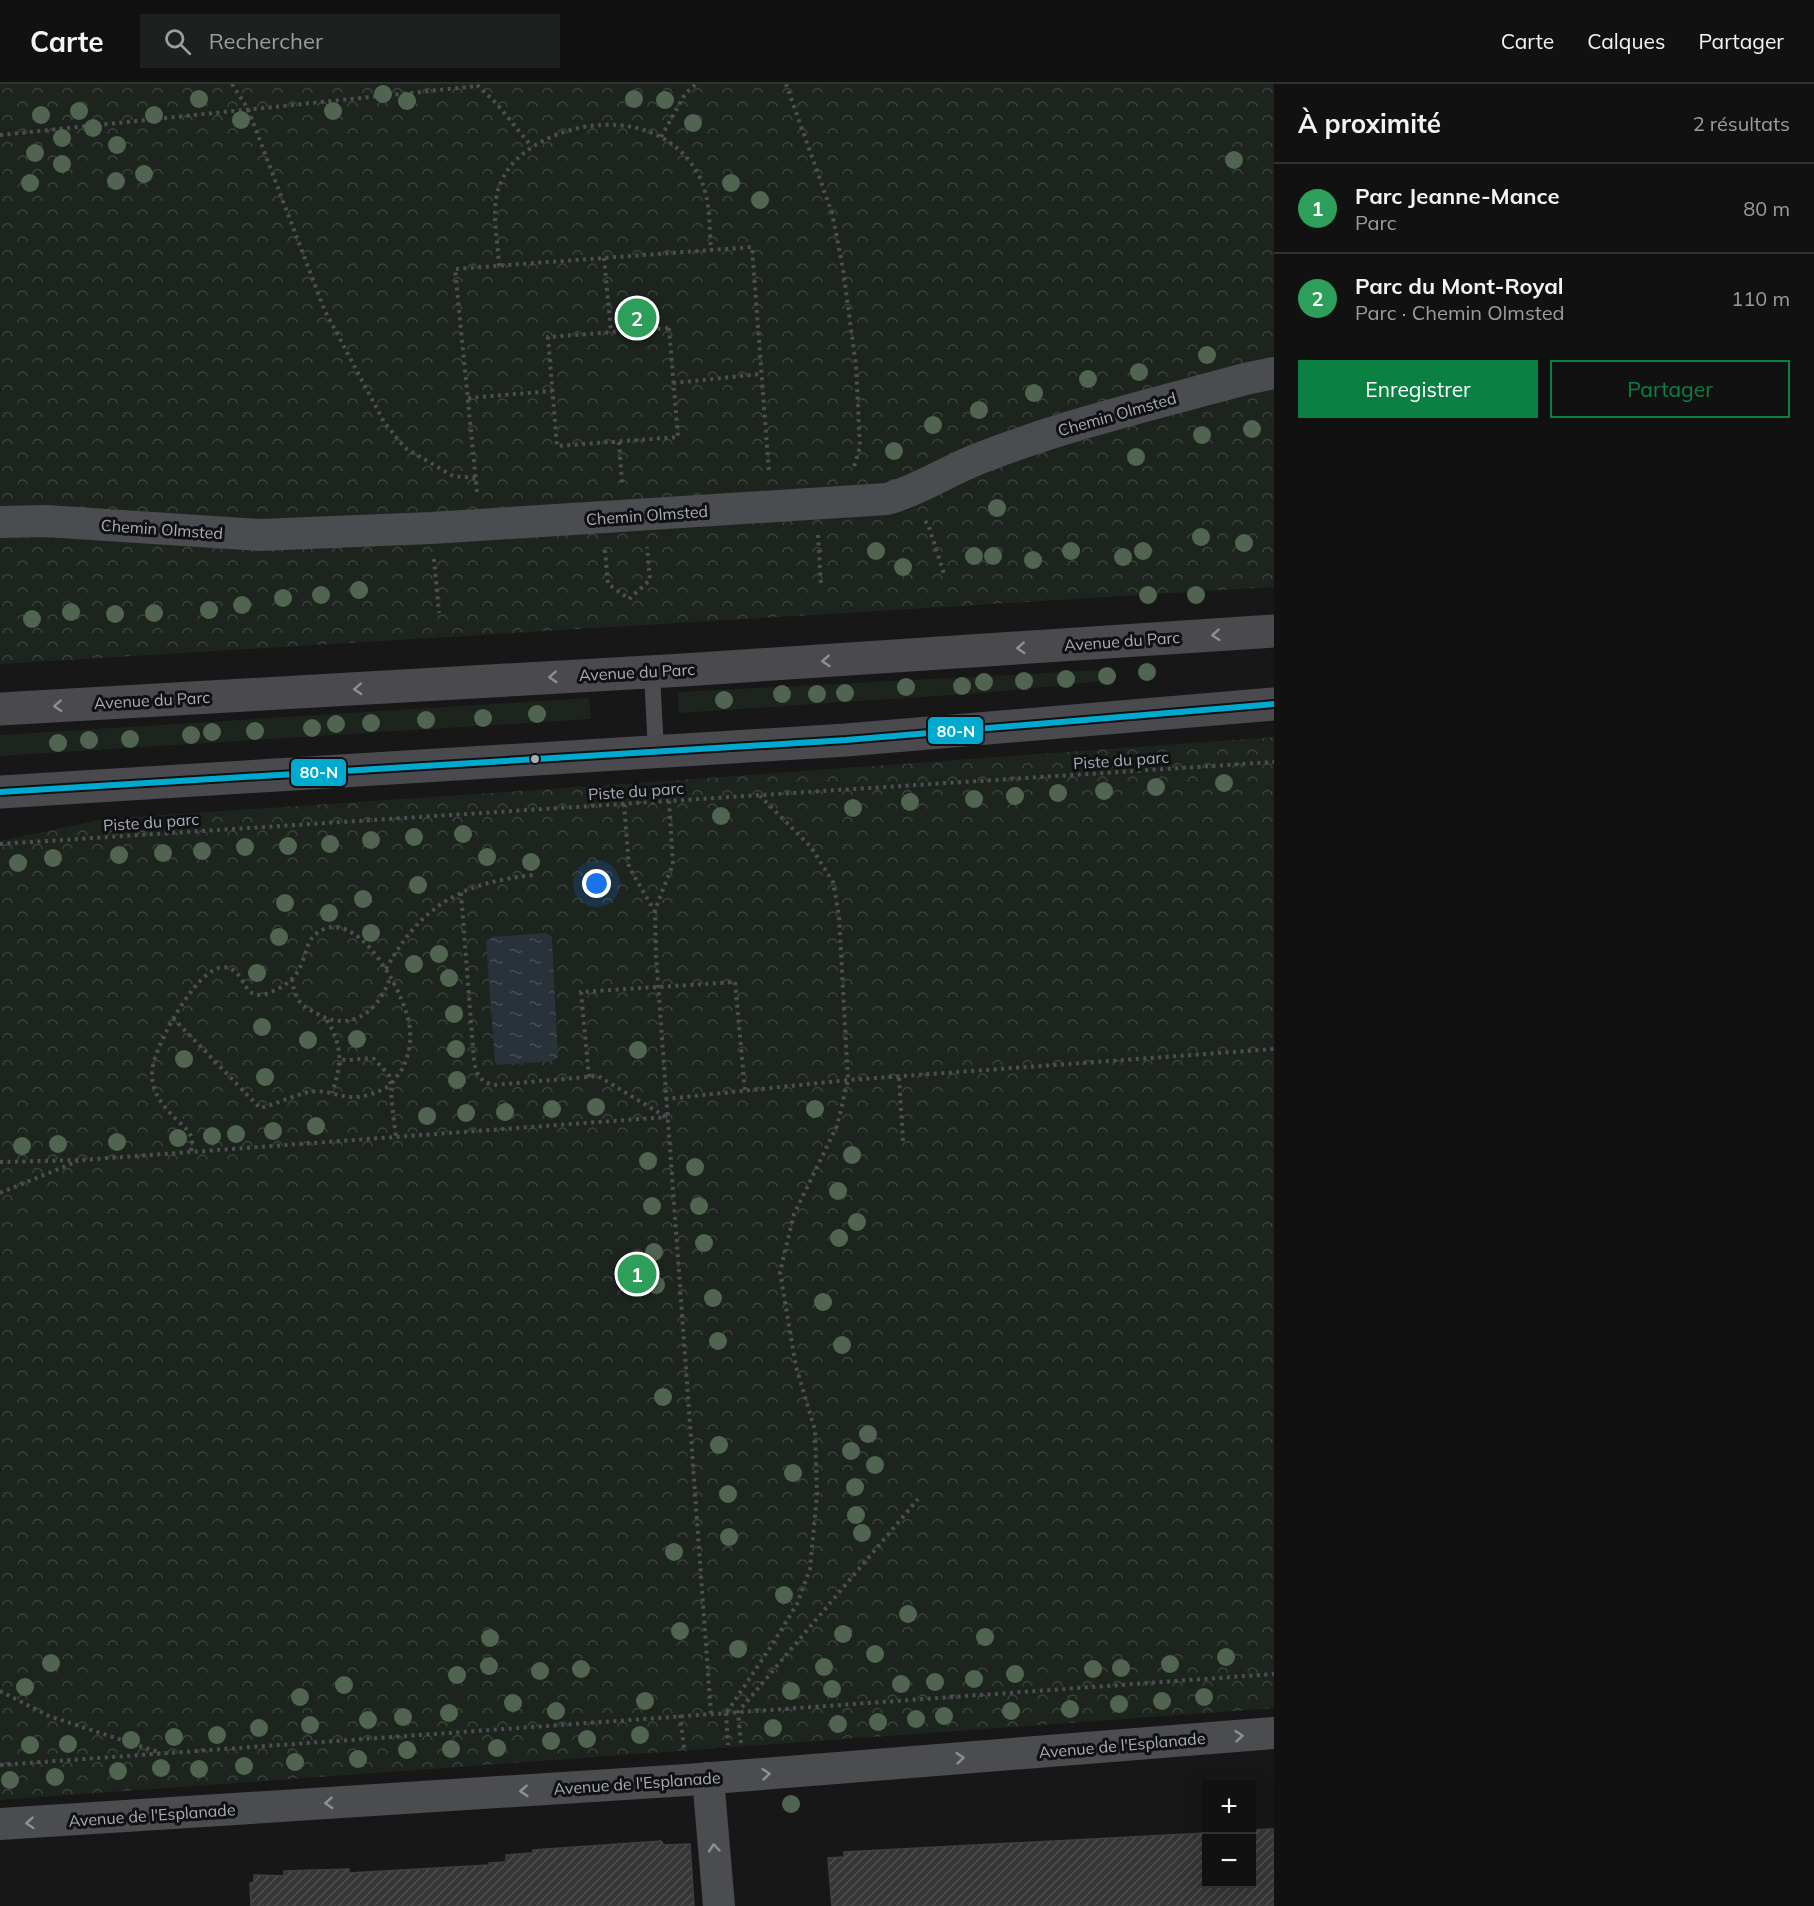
<!DOCTYPE html>
<html lang="fr">
<meta charset="utf-8">
<style>
body{margin:0;font-family:Mulish,sans-serif;background:#1e1f1f;color:#f1f3f6}
.controls{position:absolute;right:18px;bottom:18px;display:grid;overflow:hidden;border-radius:0px;box-shadow:0 6px 24px #0002}
.controls button{width:54px;height:54px;display:grid;place-items:center;padding:0;border:0;border-bottom:2px solid #303131;background:#111;color:#f1f3f6;font:30px sans-serif}
.you{position:absolute;left:597px;top:800px;width:21px;height:21px;margin:-15px;border:4px solid #fff;border-radius:50%;background:#1a73e8;box-shadow:0 0 0 9px #1a73e833}
.badge{display:grid;place-items:center;width:39px;height:39px;border-radius:50%;background:#0b8043;color:#fff;font-size:20px;font-weight:700}
.pin{position:absolute;translate:-50% -50%;border:3px solid #fff;box-shadow:0 2px 6px #0006}
.list{margin:0;padding:0;list-style:none}
h2{display:flex;justify-content:space-between;align-items:center;height:78px;margin:0;padding:0 24px;font-size:26px}
h2 small{font-size:20px;font-weight:400;color:#9c9d9f}
.list li{display:grid;grid-template-columns:39px 1fr auto;gap:18px;align-items:center;box-sizing:border-box;height:90px;padding:0 24px;border-top:2px solid #303131}
.list b{display:block;font-size:22px;white-space:nowrap}
.list p{margin:0;font-size:20px;white-space:nowrap;color:#9c9d9f}
.list em{font-size:20px;font-style:normal;color:#9c9d9f}
.actions{display:flex;gap:12px;padding:18px 24px}
.actions a{flex:1;padding:14px 0;border:2px solid #0b8043;border-radius:0px;text-align:center;font-size:21px;color:#0b8043}
.actions .main{background:#0b8043;color:#fff}
.icon{flex:none;width:33px;height:33px;fill:none;stroke:currentColor;stroke-width:2;stroke-linecap:round;stroke-linejoin:round}
.map{position:relative;flex:none;width:1274px;height:1822px;overflow:hidden}
header{display:flex;align-items:center;gap:36px;box-sizing:border-box;height:84px;padding:0 30px;background:#111;border-bottom:2px solid #303131}
header strong{font-size:28px}
nav{display:flex;gap:33px;margin-inline-start:auto;font-size:21px}
.search{width:420px;height:54px;background:#1e1f1f;display:flex;align-items:center;gap:15px;box-sizing:border-box;padding:0 21px;border-radius:0px;color:#9c9d9f;font-size:22px}
main{display:flex}
aside{flex:1;background:#111}
.map>svg:first-child{display:block}
</style>
<header>
<strong>Carte</strong>
<div class="search"><svg class="icon" aria-label="search" viewBox="0 0 24 24"><circle cx="10" cy="10" r="6"/><path d="M15 15l6 6"/></svg>Rechercher</div>
<nav><a>Carte</a><a>Calques</a><a>Partager</a></nav>
</header>
<main>
<div class="map">
<svg width="1274" height="1822" viewBox="0 0 1274 1822">
<defs>
<pattern id="forest-crowns" width="20" height="18" patternUnits="userSpaceOnUse" patternTransform="scale(1.5)"><rect width="20" height="18" fill="#1d241e"/><path d="M2 6a3 3 0 1 1 6 0M12 15a3 3 0 1 1 6 0" fill="none" stroke="#3b413d"/></pattern>
<pattern id="water-ripples" width="26" height="14" patternUnits="userSpaceOnUse" patternTransform="scale(1.5)"><rect width="26" height="14" fill="#2a3239"/><path d="M2 4q2-2 4 0t4 0M15 11q2-2 4 0t4 0" fill="none" stroke="#464d54"/></pattern>
<pattern id="building-hatch" width="6" height="6" patternUnits="userSpaceOnUse" patternTransform="scale(1.5)"><rect width="6" height="6" fill="#353536"/><path d="M-1 1l2-2M0 6l6-6M5 7l2-2" fill="none" stroke="#4f5051"/></pattern>
</defs>
<rect width="100%" height="100%" fill="#171717"/>
<g fill="#1d241e">
<path d="M1103 586 1106 591 1103 597 982 609 679 629 678 608Z"/>
<path d="M589 614 591 635 0 672V651Z"/>
</g>
<g fill="url(#forest-crowns)">
<path d="M0 0H1274V503L0 580Z"/>
<path d="M1274 653V1624L0 1716V757L105 735 638 699Z"/>
</g>
<path fill="url(#water-ripples)" d="M545 849 552 853V858L558 973 553 977 497 981 495 977 486 857 492 853Z"/>
<g fill="url(#building-hatch)" stroke="#3f4043" stroke-width="1.5">
<path d="M1274 1745V1822H832L828 1774 844 1773V1768L1206 1749V1800H1251V1746Z"/>
<path d="M661 1757 664 1761 690 1760 694 1822H251L250 1799 254 1798V1791L284 1792V1787L349 1785V1789L490 1781 489 1779 506 1778V1771L533 1769V1766Z"/>
</g>
<g fill="none" stroke-linecap="round" stroke-linejoin="round">
<g stroke="#4d4e52" stroke-width="4" stroke-dasharray="3 4.5" stroke-linecap="butt">
<path d="M232 0 248 25 324 225 384 338 405 364 453 392 476 394"/>
<path d="M786 0 832 129 843 185 856 282 860 363 854 383"/>
<path d="M477 1 496 19 532 63"/>
<path d="M0 51 478 2"/>
<path d="M661 53 685 10 696 0"/>
<path d="M604 174 611 248"/>
<path d="M499 182C498 155 489 121 502 96 510 79 524 67 541 58 592 30 667 33 698 90 711 112 709 142 711 166"/>
<path d="M669 244 678 353 557 362 548 253Z"/>
<path d="M673 299 761 290"/>
<path d="M468 314 552 307"/>
<path d="M619 358 622 399"/>
<path d="M477 408 455 185 752 163 769 389"/>
<path d="M925 437 928 440 945 493"/>
<path d="M818 451 821 502"/>
<path d="M605 466 608 500 629 515 650 496 647 463"/>
<path d="M434 475 439 529"/>
<path d="M639 703 640 719"/>
<path d="M669 717 673 780 655 826 656 871 711 1630"/>
<path d="M624 720 629 783 654 826"/>
<path d="M0 760 1274 678"/>
<path d="M461 809 474 977C476 990 481 999 494 1001L598 992 666 1033"/>
<path d="M386 885C421 821 463 798 535 791"/>
<path d="M292 895C293 901 294 908 297 913 300 921 307 924 314 928 349 950 378 929 390 894"/>
<path d="M173 934 260 1024C276 1020 292 1012 309 1008 324 1005 336 1012 351 1013 365 1014 379 1008 391 1001L389 991 374 975C362 973 352 978 340 975"/>
<path d="M327 936C343 964 342 979 332 1009"/>
<path d="M589 993 581 908 735 898 745 1007"/>
<path d="M899 994 903 1057"/>
<path d="M665 1015 848 996 1274 965"/>
<path d="M191 1067C192 1062 193 1058 191 1053 189 1046 183 1042 177 1036 160 1020 147 1002 154 977 160 955 201 874 229 884 248 891 242 920 271 908 284 903 296 894 301 881 308 866 306 853 324 845 363 829 408 915 410 946 411 962 408 975 400 989 397 992 393 996 392 1000 389 1005 395 1044 396 1053"/>
<path d="M0 1078 82 1076 667 1033"/>
<path d="M0 1109 78 1077"/>
<path d="M0 1607 49 1632 161 1669"/>
<path d="M727 1628 770 1564 797 1520 810 1485 817 1411 815 1346 796 1283 780 1188 794 1130 837 1042 848 996 839 832 833 798 811 763 760 712"/>
<path d="M726 1629 728 1661"/>
<path d="M680 1631 684 1664"/>
<path d="M741 1659 738 1628 918 1415"/>
<path d="M0 1681 1274 1590"/>
</g>
<path stroke="#4b4c50" stroke-width="16" d="M652 588 656 668"/>
<g stroke="#4b4c50" stroke-width="32">
<path d="M0 438 46 437 260 451 431 444 887 415C920 406 950 385 983 373 1068 340 1157 319 1245 295L1274 289"/>
<path d="M708 1694 719 1822"/>
<path d="M0 1740 687 1696 1274 1649"/>
</g>
<g stroke="#4a4a4e" stroke-width="33">
<path d="M0 625 683 586 1274 547"/>
<path d="M0 708 846 656 1274 620"/>
</g>
<g stroke="#111113" stroke-width="10">
<path id="bus-1" d="M0 708 846 656 1274 620"/>
</g>
<use href="#bus-1" stroke="#00a9ce" stroke-width="6"/>
</g>
<g fill="#506451">
<circle cx="383" cy="10" r="9"/>
<circle cx="199" cy="15" r="9"/>
<circle cx="634" cy="15" r="9"/>
<circle cx="665" cy="16" r="9"/>
<circle cx="407" cy="17" r="9"/>
<circle cx="79" cy="27" r="9"/>
<circle cx="333" cy="27" r="9"/>
<circle cx="41" cy="31" r="9"/>
<circle cx="154" cy="31" r="9"/>
<circle cx="241" cy="36" r="9"/>
<circle cx="693" cy="39" r="9"/>
<circle cx="93" cy="44" r="9"/>
<circle cx="62" cy="54" r="9"/>
<circle cx="117" cy="61" r="9"/>
<circle cx="35" cy="69" r="9"/>
<circle cx="1234" cy="76" r="9"/>
<circle cx="62" cy="80" r="9"/>
<circle cx="144" cy="90" r="9"/>
<circle cx="116" cy="97" r="9"/>
<circle cx="30" cy="99" r="9"/>
<circle cx="731" cy="99" r="9"/>
<circle cx="760" cy="116" r="9"/>
<circle cx="1207" cy="271" r="9"/>
<circle cx="1139" cy="288" r="9"/>
<circle cx="1088" cy="295" r="9"/>
<circle cx="1034" cy="309" r="9"/>
<circle cx="979" cy="326" r="9"/>
<circle cx="933" cy="341" r="9"/>
<circle cx="1252" cy="345" r="9"/>
<circle cx="1202" cy="351" r="9"/>
<circle cx="894" cy="367" r="9"/>
<circle cx="1136" cy="373" r="9"/>
<circle cx="997" cy="424" r="9"/>
<circle cx="1201" cy="453" r="9"/>
<circle cx="1244" cy="459" r="9"/>
<circle cx="876" cy="467" r="9"/>
<circle cx="1071" cy="467" r="9"/>
<circle cx="1143" cy="467" r="9"/>
<circle cx="974" cy="472" r="9"/>
<circle cx="993" cy="472" r="9"/>
<circle cx="1123" cy="473" r="9"/>
<circle cx="1033" cy="476" r="9"/>
<circle cx="903" cy="483" r="9"/>
<circle cx="359" cy="506" r="9"/>
<circle cx="321" cy="511" r="9"/>
<circle cx="1148" cy="511" r="9"/>
<circle cx="1196" cy="511" r="9"/>
<circle cx="283" cy="514" r="9"/>
<circle cx="242" cy="521" r="9"/>
<circle cx="209" cy="526" r="9"/>
<circle cx="71" cy="528" r="9"/>
<circle cx="154" cy="529" r="9"/>
<circle cx="115" cy="530" r="9"/>
<circle cx="32" cy="535" r="9"/>
<circle cx="1147" cy="588" r="9"/>
<circle cx="1107" cy="592" r="9"/>
<circle cx="1066" cy="595" r="9"/>
<circle cx="1024" cy="597" r="9"/>
<circle cx="984" cy="598" r="9"/>
<circle cx="962" cy="602" r="9"/>
<circle cx="906" cy="603" r="9"/>
<circle cx="845" cy="609" r="9"/>
<circle cx="782" cy="610" r="9"/>
<circle cx="817" cy="610" r="9"/>
<circle cx="724" cy="616" r="9"/>
<circle cx="537" cy="630" r="9"/>
<circle cx="483" cy="634" r="9"/>
<circle cx="426" cy="636" r="9"/>
<circle cx="371" cy="639" r="9"/>
<circle cx="336" cy="640" r="9"/>
<circle cx="312" cy="644" r="9"/>
<circle cx="255" cy="647" r="9"/>
<circle cx="212" cy="648" r="9"/>
<circle cx="191" cy="651" r="9"/>
<circle cx="130" cy="655" r="9"/>
<circle cx="89" cy="656" r="9"/>
<circle cx="58" cy="659" r="9"/>
<circle cx="1224" cy="699" r="9"/>
<circle cx="1156" cy="703" r="9"/>
<circle cx="1104" cy="707" r="9"/>
<circle cx="1058" cy="709" r="9"/>
<circle cx="1015" cy="712" r="9"/>
<circle cx="974" cy="715" r="9"/>
<circle cx="910" cy="718" r="9"/>
<circle cx="853" cy="724" r="9"/>
<circle cx="721" cy="732" r="9"/>
<circle cx="463" cy="750" r="9"/>
<circle cx="414" cy="753" r="9"/>
<circle cx="371" cy="756" r="9"/>
<circle cx="330" cy="760" r="9"/>
<circle cx="288" cy="762" r="9"/>
<circle cx="245" cy="763" r="9"/>
<circle cx="202" cy="767" r="9"/>
<circle cx="163" cy="769" r="9"/>
<circle cx="119" cy="771" r="9"/>
<circle cx="487" cy="773" r="9"/>
<circle cx="53" cy="774" r="9"/>
<circle cx="531" cy="778" r="9"/>
<circle cx="18" cy="779" r="9"/>
<circle cx="418" cy="801" r="9"/>
<circle cx="363" cy="815" r="9"/>
<circle cx="285" cy="819" r="9"/>
<circle cx="329" cy="829" r="9"/>
<circle cx="371" cy="849" r="9"/>
<circle cx="279" cy="853" r="9"/>
<circle cx="439" cy="870" r="9"/>
<circle cx="414" cy="880" r="9"/>
<circle cx="257" cy="889" r="9"/>
<circle cx="449" cy="894" r="9"/>
<circle cx="454" cy="930" r="9"/>
<circle cx="262" cy="943" r="9"/>
<circle cx="357" cy="955" r="9"/>
<circle cx="308" cy="956" r="9"/>
<circle cx="456" cy="965" r="9"/>
<circle cx="638" cy="966" r="9"/>
<circle cx="184" cy="975" r="9"/>
<circle cx="265" cy="993" r="9"/>
<circle cx="457" cy="996" r="9"/>
<circle cx="596" cy="1023" r="9"/>
<circle cx="552" cy="1025" r="9"/>
<circle cx="815" cy="1025" r="9"/>
<circle cx="505" cy="1028" r="9"/>
<circle cx="466" cy="1029" r="9"/>
<circle cx="427" cy="1032" r="9"/>
<circle cx="316" cy="1042" r="9"/>
<circle cx="273" cy="1047" r="9"/>
<circle cx="236" cy="1050" r="9"/>
<circle cx="212" cy="1052" r="9"/>
<circle cx="178" cy="1054" r="9"/>
<circle cx="117" cy="1058" r="9"/>
<circle cx="58" cy="1060" r="9"/>
<circle cx="22" cy="1062" r="9"/>
<circle cx="852" cy="1071" r="9"/>
<circle cx="648" cy="1077" r="9"/>
<circle cx="695" cy="1083" r="9"/>
<circle cx="838" cy="1107" r="9"/>
<circle cx="652" cy="1122" r="9"/>
<circle cx="699" cy="1122" r="9"/>
<circle cx="857" cy="1138" r="9"/>
<circle cx="839" cy="1154" r="9"/>
<circle cx="704" cy="1159" r="9"/>
<circle cx="654" cy="1168" r="9"/>
<circle cx="656" cy="1201" r="9"/>
<circle cx="713" cy="1214" r="9"/>
<circle cx="823" cy="1218" r="9"/>
<circle cx="718" cy="1257" r="9"/>
<circle cx="842" cy="1261" r="9"/>
<circle cx="663" cy="1313" r="9"/>
<circle cx="868" cy="1350" r="9"/>
<circle cx="719" cy="1361" r="9"/>
<circle cx="851" cy="1367" r="9"/>
<circle cx="875" cy="1381" r="9"/>
<circle cx="793" cy="1389" r="9"/>
<circle cx="855" cy="1403" r="9"/>
<circle cx="728" cy="1410" r="9"/>
<circle cx="856" cy="1431" r="9"/>
<circle cx="862" cy="1449" r="9"/>
<circle cx="729" cy="1453" r="9"/>
<circle cx="674" cy="1468" r="9"/>
<circle cx="784" cy="1511" r="9"/>
<circle cx="908" cy="1530" r="9"/>
<circle cx="680" cy="1547" r="9"/>
<circle cx="843" cy="1550" r="9"/>
<circle cx="985" cy="1553" r="9"/>
<circle cx="490" cy="1554" r="9"/>
<circle cx="738" cy="1565" r="9"/>
<circle cx="875" cy="1570" r="9"/>
<circle cx="1226" cy="1573" r="9"/>
<circle cx="51" cy="1579" r="9"/>
<circle cx="1170" cy="1580" r="9"/>
<circle cx="489" cy="1582" r="9"/>
<circle cx="824" cy="1583" r="9"/>
<circle cx="1121" cy="1584" r="9"/>
<circle cx="581" cy="1585" r="9"/>
<circle cx="1093" cy="1585" r="9"/>
<circle cx="540" cy="1587" r="9"/>
<circle cx="1015" cy="1590" r="9"/>
<circle cx="457" cy="1591" r="9"/>
<circle cx="974" cy="1595" r="9"/>
<circle cx="935" cy="1598" r="9"/>
<circle cx="901" cy="1600" r="9"/>
<circle cx="344" cy="1601" r="9"/>
<circle cx="25" cy="1603" r="9"/>
<circle cx="832" cy="1605" r="9"/>
<circle cx="791" cy="1607" r="9"/>
<circle cx="300" cy="1613" r="9"/>
<circle cx="1204" cy="1613" r="9"/>
<circle cx="645" cy="1617" r="9"/>
<circle cx="1162" cy="1617" r="9"/>
<circle cx="513" cy="1619" r="9"/>
<circle cx="1119" cy="1620" r="9"/>
<circle cx="1070" cy="1625" r="9"/>
<circle cx="556" cy="1627" r="9"/>
<circle cx="1011" cy="1627" r="9"/>
<circle cx="449" cy="1629" r="9"/>
<circle cx="944" cy="1632" r="9"/>
<circle cx="403" cy="1633" r="9"/>
<circle cx="916" cy="1635" r="9"/>
<circle cx="368" cy="1636" r="9"/>
<circle cx="878" cy="1638" r="9"/>
<circle cx="838" cy="1640" r="9"/>
<circle cx="310" cy="1641" r="9"/>
<circle cx="259" cy="1644" r="9"/>
<circle cx="773" cy="1644" r="9"/>
<circle cx="217" cy="1651" r="9"/>
<circle cx="640" cy="1651" r="9"/>
<circle cx="174" cy="1653" r="9"/>
<circle cx="587" cy="1655" r="9"/>
<circle cx="131" cy="1656" r="9"/>
<circle cx="551" cy="1657" r="9"/>
<circle cx="68" cy="1660" r="9"/>
<circle cx="30" cy="1661" r="9"/>
<circle cx="497" cy="1664" r="9"/>
<circle cx="451" cy="1665" r="9"/>
<circle cx="407" cy="1666" r="9"/>
<circle cx="358" cy="1675" r="9"/>
<circle cx="295" cy="1678" r="9"/>
<circle cx="244" cy="1682" r="9"/>
<circle cx="161" cy="1684" r="9"/>
<circle cx="199" cy="1685" r="9"/>
<circle cx="118" cy="1687" r="9"/>
<circle cx="55" cy="1693" r="9"/>
<circle cx="10" cy="1696" r="9"/>
<circle cx="791" cy="1720" r="9"/>
</g>
<defs><path id="oneway-chevron" d="M-2-3.5L2.5 0L-2 3.5" fill="none" stroke-width="1.6" stroke-linecap="round" stroke-linejoin="round" transform="scale(1.5)"/></defs>
<g stroke="#8c8f98">
<use href="#oneway-chevron" transform="translate(1216 551) rotate(176)"/>
<use href="#oneway-chevron" transform="translate(1021 564) rotate(176)"/>
<use href="#oneway-chevron" transform="translate(826 577) rotate(176)"/>
<use href="#oneway-chevron" transform="translate(553 593) rotate(177)"/>
<use href="#oneway-chevron" transform="translate(358 605) rotate(177)"/>
<use href="#oneway-chevron" transform="translate(58 622) rotate(177)"/>
</g>
<g stroke="#8c9099">
<use href="#oneway-chevron" transform="translate(1239 1652) rotate(-5)"/>
<use href="#oneway-chevron" transform="translate(960 1674) rotate(-5)"/>
<use href="#oneway-chevron" transform="translate(766 1690) rotate(-5)"/>
<use href="#oneway-chevron" transform="translate(524 1707) rotate(176)"/>
<use href="#oneway-chevron" transform="translate(329 1719) rotate(176)"/>
<use href="#oneway-chevron" transform="translate(30 1739) rotate(176)"/>
<use href="#oneway-chevron" transform="translate(714 1764) rotate(-95)"/>
</g>
<circle fill="#a8adb8" stroke="#111113" stroke-width="2" cx="535" cy="675" r="5"/>
<g text-anchor="middle" dominant-baseline="central" stroke-width="6" stroke-linejoin="round" paint-order="stroke">
<g font-size="16" fill="#a8adb8" stroke="#111113">
<text transform="translate(1117 330) rotate(-16)">Chemin Olmsted</text>
<text transform="translate(647 431) rotate(-4)">Chemin Olmsted</text>
<text transform="translate(162 445) rotate(4)">Chemin Olmsted</text>
<text transform="translate(1122 557) rotate(-4)">Avenue du Parc</text>
<text transform="translate(637 588) rotate(-3)">Avenue du Parc</text>
<text transform="translate(152 616) rotate(-3)">Avenue du Parc</text>
<text transform="translate(1121 676) rotate(-4)">Piste du parc</text>
<text transform="translate(636 707) rotate(-4)">Piste du parc</text>
<text transform="translate(151 738) rotate(-4)">Piste du parc</text>
<text transform="translate(1122 1661) rotate(-5)">Avenue de l'Esplanade</text>
<text transform="translate(637 1699) rotate(-4)">Avenue de l'Esplanade</text>
<text transform="translate(152 1731) rotate(-4)">Avenue de l'Esplanade</text>
</g>
</g>
<g stroke="#111113" stroke-width="2">
<rect x="927" y="632" width="57" height="29" rx="6" fill="#00a9ce"/>
<rect x="290" y="674" width="57" height="29" rx="6" fill="#00a9ce"/>
</g>
<g font-size="16" text-anchor="middle" font-weight="bold" fill="#fff">
<text x="956" y="653">80-N</text>
<text x="319" y="694">80-N</text>
</g>
</svg>
<div class="controls">
<button>+</button>
<button>−</button>
</div>
<div class="you"></div>
<div class="pin badge" style="left:637px;top:1190px;background:#2e9e5b">1</div>
<div class="pin badge" style="left:637px;top:234px;background:#2e9e5b">2</div>
</div>
<aside>
<h2>À proximité<small>2 résultats</small></h2>
<ul class="list">
<li><span class="badge" style="background:#2e9e5b">1</span><div><b>Parc Jeanne-Mance</b><p>Parc</p></div><em>80 m</em></li>
<li><span class="badge" style="background:#2e9e5b">2</span><div><b>Parc du Mont-Royal</b><p>Parc · Chemin Olmsted</p></div><em>110 m</em></li>
</ul>
<div class="actions"><a class="main">Enregistrer</a><a>Partager</a></div>
</aside>
</main>
